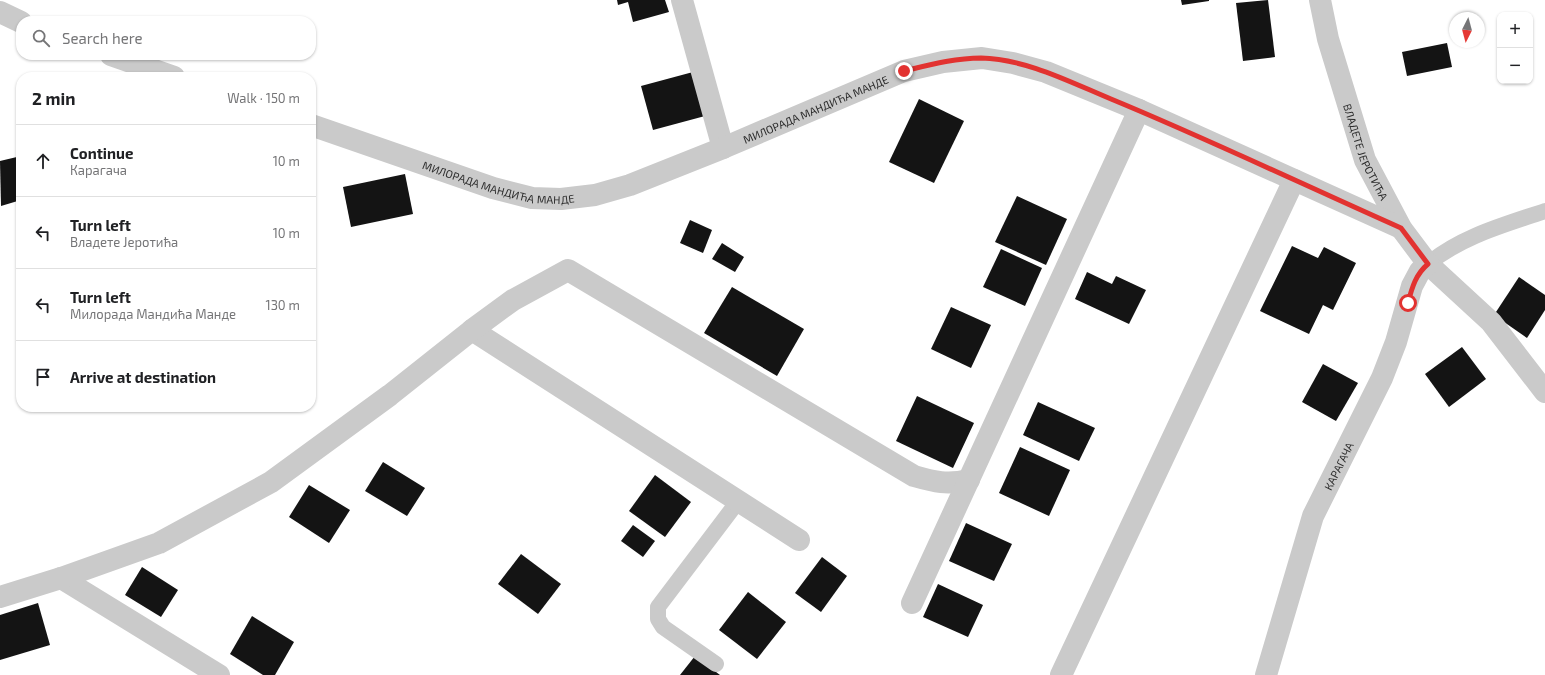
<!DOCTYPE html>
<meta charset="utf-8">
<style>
body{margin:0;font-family:"Exo 2",sans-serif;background:#f6f6f6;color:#202124}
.controls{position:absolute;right:12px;top:12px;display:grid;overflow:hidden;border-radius:8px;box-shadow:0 1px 3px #0004}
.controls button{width:36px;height:36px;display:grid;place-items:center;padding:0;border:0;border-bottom:1px solid #e0e0e0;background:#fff;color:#202124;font:20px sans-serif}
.compass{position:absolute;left:1449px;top:12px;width:36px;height:36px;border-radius:50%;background:#fff;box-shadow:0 1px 3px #0004;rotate:186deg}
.stop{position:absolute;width:12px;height:12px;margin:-9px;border:3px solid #e23230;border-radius:50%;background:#fff}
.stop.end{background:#e23230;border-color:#fff;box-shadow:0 1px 4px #0008}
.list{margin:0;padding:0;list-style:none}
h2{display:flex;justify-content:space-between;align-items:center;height:52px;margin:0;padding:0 16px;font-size:17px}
h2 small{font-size:13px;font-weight:400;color:#757577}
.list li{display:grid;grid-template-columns:26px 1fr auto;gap:12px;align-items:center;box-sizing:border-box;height:72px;padding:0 16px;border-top:1px solid #e0e0e0}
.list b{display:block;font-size:15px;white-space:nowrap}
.list p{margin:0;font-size:13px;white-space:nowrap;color:#757577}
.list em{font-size:13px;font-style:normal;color:#757577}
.icon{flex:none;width:22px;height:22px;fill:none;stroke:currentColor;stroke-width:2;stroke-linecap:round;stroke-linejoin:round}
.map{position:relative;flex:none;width:1545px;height:675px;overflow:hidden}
.search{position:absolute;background:#fff;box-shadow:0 1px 3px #0004;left:16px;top:16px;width:300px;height:44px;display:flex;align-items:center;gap:10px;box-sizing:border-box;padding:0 14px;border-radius:16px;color:#757577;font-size:15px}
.panel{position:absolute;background:#fff;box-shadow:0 1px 3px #0004;left:16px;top:72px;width:300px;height:340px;border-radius:16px}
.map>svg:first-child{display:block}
</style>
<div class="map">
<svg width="1545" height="675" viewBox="0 0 1545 675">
<rect width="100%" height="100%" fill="#fff"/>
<g fill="#141414">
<path d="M617 0H665L669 12 633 22 628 2 618 5Z"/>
<path d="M1181 0H1209V1L1182 5Z"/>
<path d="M1268 0 1275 57 1243 61 1236 3Z"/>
<path d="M1447 43 1452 67 1407 76 1402 52Z"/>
<path d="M693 72 705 116 653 130 641 86Z"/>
<path d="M919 99 964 121 934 183 889 162Z"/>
<path d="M21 156V200L1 206 0 161Z"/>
<path d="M405 174 413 214 351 227 343 187Z"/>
<path d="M1017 196 1067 219 1046 265 995 242Z"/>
<path d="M690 220 712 230 703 253 680 243Z"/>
<path d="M722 243 744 257 735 272 712 259Z"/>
<path d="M1292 246 1318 258 1324 247 1356 263 1333 310 1323 305 1309 334 1260 311Z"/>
<path d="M1001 249 1042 268 1025 306 983 287Z"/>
<path d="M1087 272 1112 284 1116 276 1146 290 1129 324 1075 299Z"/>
<path d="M1519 277 1545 295V310L1527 338 1494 315Z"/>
<path d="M732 287 804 329 777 376 704 333Z"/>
<path d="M951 307 991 325 971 368 931 349Z"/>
<path d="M1462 347 1486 379 1449 407 1425 374Z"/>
<path d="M1323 364 1358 383 1336 421 1302 402Z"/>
<path d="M917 396 974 423 953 468 896 441Z"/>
<path d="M1038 402 1095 428 1079 461 1023 435Z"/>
<path d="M1020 447 1070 470 1049 516 999 493Z"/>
<path d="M383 462 425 488 407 516 365 491Z"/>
<path d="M655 475 691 502 665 537 629 511Z"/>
<path d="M309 485 350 510 329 543 289 517Z"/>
<path d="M966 523 1012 544 994 581 949 561Z"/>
<path d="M633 525 655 541 643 557 621 541Z"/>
<path d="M521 554 561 584 538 614 498 584Z"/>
<path d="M822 557 847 576 821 612 795 593Z"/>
<path d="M142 567 178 590 161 617 125 595Z"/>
<path d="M938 584 983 605 968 637 923 617Z"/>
<path d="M748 592 786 622 757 659 719 630Z"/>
<path d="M38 603 50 645 0 660V615Z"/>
<path d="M252 616 294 642 275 675H263L230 654Z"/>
<path d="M695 656 720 675H680Z"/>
</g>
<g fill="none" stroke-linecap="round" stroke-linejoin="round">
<g stroke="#cacaca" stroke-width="16">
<path d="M1428 264C1462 236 1504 225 1545 211"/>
<path d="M716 664 663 627 658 619V607L739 500"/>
</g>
<g stroke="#cacaca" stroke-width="22">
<path d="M682 0 723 148"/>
<path id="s1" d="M1320 0 1328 39 1365 160 1401 228 1428 264 1491 322 1545 392"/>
<path d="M0 12 21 22"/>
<path d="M111 55 174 77"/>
<path id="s2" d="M311 125 493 188 532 198 561 199 595 195 630 185 723 148 904 71 943 62 982 58 1013 63 1046 72 1139 110 1401 228"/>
<path d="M472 330 799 540"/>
<path d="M61 578 219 675"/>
<path d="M0 597 61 578 159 543 271 482 390 395 472 330 513 300 568 270 914 476C935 482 947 485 969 480"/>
<path d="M912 603 1139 110"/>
<path d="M1061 675 1294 180"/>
<path id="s3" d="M1266 675 1313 516 1382 378 1396 342 1412 286 1420 271 1428 264"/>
</g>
</g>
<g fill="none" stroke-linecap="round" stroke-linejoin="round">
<path stroke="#e23230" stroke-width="5" d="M904 71C929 65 955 58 981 58 1026 59 1070 82 1111 99 1208 139 1304 185 1401 228L1428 264C1416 274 1412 287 1408 303"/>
</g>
<g text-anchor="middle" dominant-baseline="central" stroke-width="4" stroke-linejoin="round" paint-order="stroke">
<g font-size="11" fill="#2d2d2d" stroke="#fff">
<text stroke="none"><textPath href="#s2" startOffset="533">МИЛОРАДА МАНДИЋА МАНДЕ</textPath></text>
<text stroke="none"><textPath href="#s1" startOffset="159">ВЛАДЕТЕ ЈЕРОТИЋА</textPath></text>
<text stroke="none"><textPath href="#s2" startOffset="197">МИЛОРАДА МАНДИЋА МАНДЕ</textPath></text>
<text stroke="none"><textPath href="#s3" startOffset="222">КАРАГАЧА</textPath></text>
</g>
</g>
</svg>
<div class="controls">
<button>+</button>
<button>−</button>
</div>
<svg class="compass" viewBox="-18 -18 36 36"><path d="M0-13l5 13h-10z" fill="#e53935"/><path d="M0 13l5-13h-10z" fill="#757577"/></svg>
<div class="stop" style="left:1408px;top:303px"></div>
<div class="stop end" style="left:904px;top:71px"></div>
<div class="search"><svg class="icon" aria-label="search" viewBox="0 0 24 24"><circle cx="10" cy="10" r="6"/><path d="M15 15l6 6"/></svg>Search here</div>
<section class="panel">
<h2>2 min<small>Walk · 150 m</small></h2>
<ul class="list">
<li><svg class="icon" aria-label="ahead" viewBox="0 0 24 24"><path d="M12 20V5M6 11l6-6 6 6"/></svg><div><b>Continue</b><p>Карагача</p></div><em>10 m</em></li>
<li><svg class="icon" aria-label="left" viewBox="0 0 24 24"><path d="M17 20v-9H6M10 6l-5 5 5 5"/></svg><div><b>Turn left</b><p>Владете Јеротића</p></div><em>10 m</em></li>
<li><svg class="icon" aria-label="left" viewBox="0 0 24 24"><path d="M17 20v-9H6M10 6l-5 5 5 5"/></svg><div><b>Turn left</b><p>Милорада Мандића Манде</p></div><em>130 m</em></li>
<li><svg class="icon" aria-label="arrive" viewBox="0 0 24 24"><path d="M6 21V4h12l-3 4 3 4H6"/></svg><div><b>Arrive at destination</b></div></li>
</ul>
</section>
</div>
